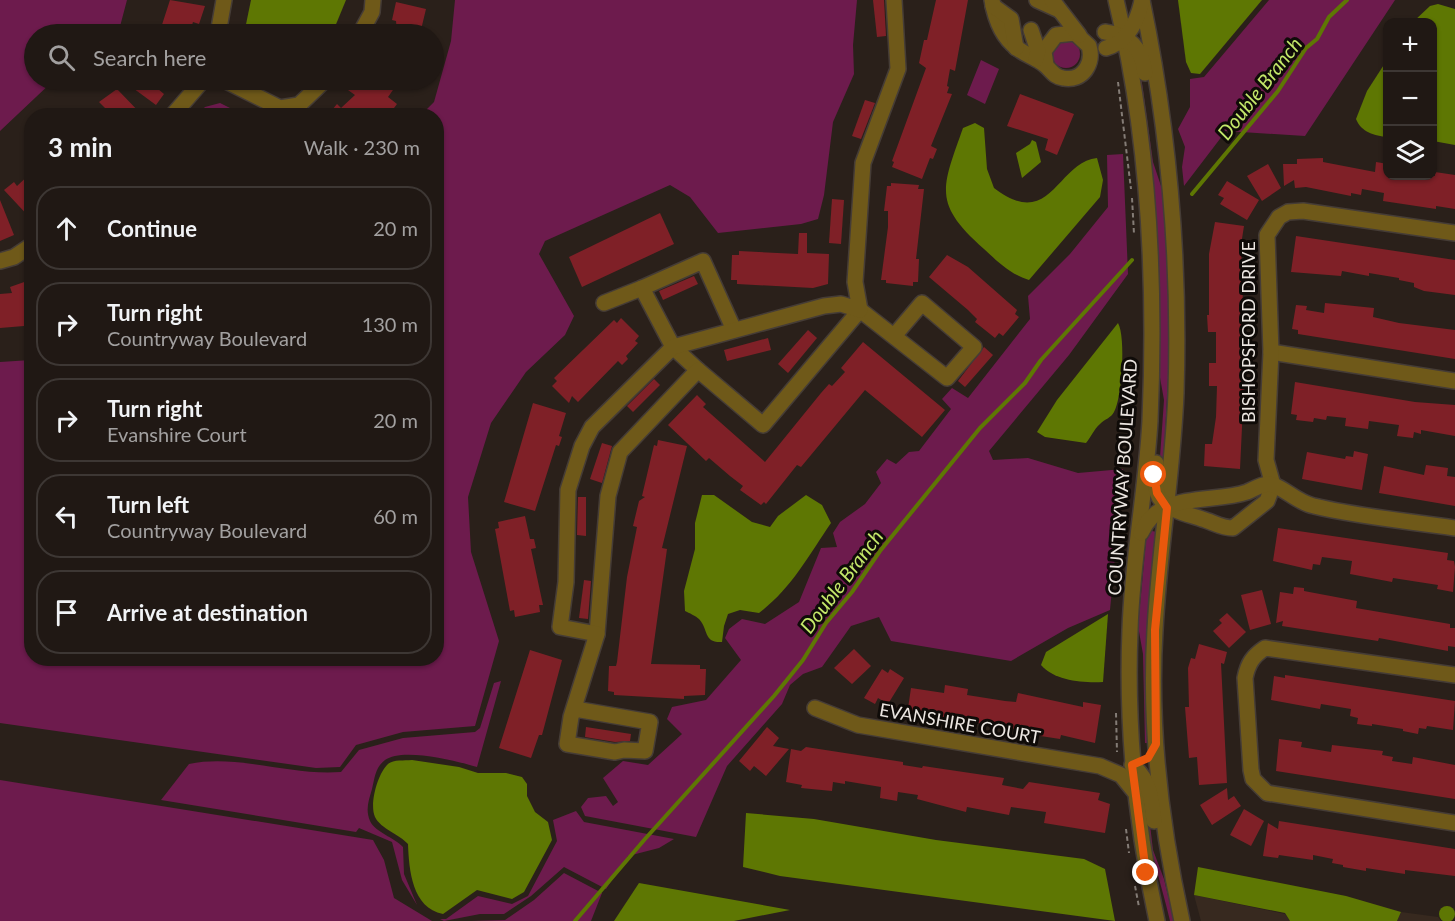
<!DOCTYPE html>
<meta charset="utf-8">
<style>
body{margin:0;font-family:Lato,sans-serif;background:#2d2522;color:#f1f3f6}
.controls{position:absolute;right:18px;top:18px;display:grid;overflow:hidden;border-radius:12px;box-shadow:0 2px 4px #0004}
.controls button{width:54px;height:54px;display:grid;place-items:center;padding:0;border:0;border-bottom:2px solid #3d3734;background:#201814;color:#f1f3f6;font:30px sans-serif}
.stop{position:absolute;width:18px;height:18px;margin:-14px;border:4px solid #ea580c;border-radius:50%;background:#fff}
.stop.end{background:#ea580c;border-color:#fff;box-shadow:0 2px 6px #0008}
.list{margin:0;padding:0;list-style:none}
h2{display:flex;justify-content:space-between;align-items:center;height:78px;margin:0;padding:0 24px;font-size:26px}
h2 small{font-size:20px;font-weight:400;color:#a2a0a0}
.list li{display:grid;grid-template-columns:39px 1fr auto;gap:18px;align-items:center;box-sizing:border-box;height:84px;margin:0 12px 12px;padding:0 12px;border:2px solid #3d3734;border-radius:24px}
.list b{display:block;font-size:22px;white-space:nowrap}
.list p{margin:0;font-size:20px;white-space:nowrap;color:#a2a0a0}
.list em{font-size:20px;font-style:normal;color:#a2a0a0}
.icon{flex:none;width:33px;height:33px;fill:none;stroke:currentColor;stroke-width:2;stroke-linecap:round;stroke-linejoin:round}
.map{position:relative;flex:none;width:1455px;height:921px;overflow:hidden}
.search{position:absolute;background:#201814;box-shadow:0 2px 4px #0004;left:24px;top:24px;width:420px;height:66px;display:flex;align-items:center;gap:15px;box-sizing:border-box;padding:0 21px;border-radius:33px;color:#a2a0a0;font-size:22px}
.panel{position:absolute;background:#201814;box-shadow:0 2px 4px #0004;left:24px;top:108px;width:420px;height:558px;border-radius:24px}
.map>svg:first-child{display:block}
</style>
<div class="map">
<svg width="1455" height="921" viewBox="0 0 1455 921">
<rect width="100%" height="100%" fill="#2a201a"/>
<g fill="#37291f">
<path d="M1194 895 1285 914 1290 921H1201Z"/>
<path d="M1401 912 1438 917 1441 921H1397Z"/>
</g>
<g fill="#6d1b4d">
<path d="M0 0H127L118 34H34V80H54L0 131Z"/>
<path d="M455 0H857L853 45 854 74 833 122 824 195 818 219 801 224 718 233 690 197 670 185 545 241 539 254 574 316 565 335 526 372 491 423 468 497 471 552 499 641 475 726 403 732 356 745 340 767 316 768 0 723V362L31 360 32 658H436V116L421 115 434 102 451 41Z"/>
<path d="M1269 0H1395L1305 136 1226 131 1184 186 1182 167 1185 147 1178 129 1190 107V79L1204 77Z"/>
<circle cx="1066" cy="54" r="14"/>
<path d="M981 60 999 69 985 104 967 95Z"/>
<path d="M1137 69H1140L1153 162 1162 189 1168 271 1169 360 1163 472 1159 471 1164 400 1159 372V316Z"/>
<path d="M220 103 232 109 235 115H197L205 107Z"/>
<path d="M1123 154 1128 274 1069 355 989 451 993 460 1028 458 1078 473 1123 469 1110 610 1068 628 1011 661 891 641 879 617 851 626 822 667 803 674 790 685 782 704 727 766 696 837 585 816 581 807 588 798 606 796 613 806 618 802 603 778 623 761 648 765 682 734 667 719 672 707 706 700 741 660 725 638 729 629 742 619 765 624 799 602 821 548 837 547 833 533 840 522 865 504 881 483 876 472 887 459 896 464 909 452 919 451 951 409 942 399 952 388 968 398 1030 319 1028 296 1070 254 1108 207 1107 155Z"/>
<path d="M1147 530 1157 532 1147 645 1148 743H1145L1143 654 1138 626Z"/>
<path d="M501 681 477 767C457 761 402 747 385 760 375 768 375 777 372 789 369 800 365 809 370 821 376 833 394 837 403 847L404 874 417 905 402 880 392 842 359 828 356 832 161 800 189 764C239 754 290 776 341 772L359 750 403 738 475 732 480 728 494 683Z"/>
<path d="M0 780 373 840 384 860 394 898 432 921H0Z"/>
<path d="M1147 800 1153 850 1164 879 1174 921H1170C1161 880 1145 842 1147 800Z"/>
<path d="M576 811 584 822 674 839 659 848 628 856 606 889 564 867 531 896 504 914H480L444 921 440 919H446L478 896 512 904 528 896 557 841 553 820Z"/>
<path d="M564 873 602 893 591 921H471L505 920 534 900Z"/>
</g>
<g fill="#5e7703">
<path d="M251 0H346L332 34H244Z"/>
<path d="M1178 0H1262L1200 74 1191 73 1186 62Z"/>
<path d="M1438 4 1455 9V145L1433 141 1432 22H1413L1430 6Z"/>
<path d="M1387 60V137C1375 136 1361 132 1356 119L1367 91Z"/>
<path d="M975 123 984 128 987 169 994 188C1051 232 1057 162 1097 158L1103 180 1100 197 1029 280C1010 274 998 262 984 249 932 203 942 188 963 128Z"/>
<path d="M1032 140 1036 142 1041 162 1022 178 1016 153 1030 144Z"/>
<path d="M1118 323C1126 337 1122 399 1114 412 1111 418 1105 419 1100 424 1094 429 1091 437 1086 443L1045 437 1037 432 1057 400Z"/>
<path d="M702 495H714L752 522 770 527 778 516 806 495 822 505 831 523C809 555 791 589 759 613L740 610 728 614 724 626 722 642C703 643 709 630 699 619 696 616 689 613 685 611L684 591 695 549V523Z"/>
<path d="M1108 614 1103 682C1083 683 1055 681 1041 665L1046 652Z"/>
<path d="M412 760 459 767 478 773H506L522 777 527 784V796L535 812 548 822 552 840 524 892 512 899 477 890 443 914C412 908 409 870 408 844 399 834 381 829 375 817 369 804 378 773 388 764 394 759 404 761 412 760Z"/>
<path d="M746 813 814 819 936 840 1084 859 1105 869 1115 921 780 876 743 867Z"/>
<path d="M1198 867 1346 896 1401 912 1397 921H1290L1285 913 1194 895Z"/>
<path d="M639 883 790 910 734 921H614Z"/>
<circle cx="1447" cy="914" r="8"/>
</g>
<g fill="none" stroke-linecap="round" stroke-linejoin="round">
<g stroke="#5e7703" stroke-width="4">
<path d="M1192 194 1278 91 1306 48 1317 39 1329 17 1347 0"/>
<path d="M575 921 645 839 774 696 803 660 826 623 852 592 880 551 980 428 1025 383 1041 360 1132 260"/>
</g>
</g>
<g fill="#7f2027">
<path d="M170 0 205 6 199 24 193 22 190 31 186 34H159Z"/>
<path d="M873 0H884L886 36 877 37Z"/>
<path d="M936 0H968L955 71 950 69 947 86 949 87 947 93 952 94 931 146 937 149 933 159 930 158 922 179 892 167 894 162 892 161 926 68 919 63 924 40H927Z"/>
<path d="M396 2 426 9 420 34 397 32 396 21 392 20Z"/>
<path d="M122 80H165L158 89 164 94 156 105Z"/>
<path d="M355 80H400L388 97 397 104 388 116H327L337 104 341 108 355 95 348 90Z"/>
<path d="M117 89 143 116H101L107 110 99 102Z"/>
<path d="M1020 94 1074 114 1057 155 1045 150 1048 139 1007 126Z"/>
<path d="M865 100 875 103 861 139 852 136Z"/>
<path d="M1323 158V162L1375 172 1376 162 1388 164V176H1435V172L1455 175V209L1436 206V209L1383 201 1384 193 1362 189 1361 195 1351 193V196L1306 187 1295 188 1294 180 1284 186 1283 164H1297V159Z"/>
<path d="M1268 164 1281 188 1262 201 1247 176Z"/>
<path d="M32 172V220L4 190 14 182 17 186Z"/>
<path d="M1227 181 1259 200 1247 220 1220 204 1224 198 1218 195Z"/>
<path d="M891 183 919 185 918 189H924L916 259H919L918 282H913V286L886 283V280H881L888 227V211H884L887 186H891Z"/>
<path d="M832 199 844 200 841 244 829 243Z"/>
<path d="M0 200 14 235 0 241Z"/>
<path d="M660 213 674 244 582 287 569 257Z"/>
<path d="M1215 222 1244 226 1241 245 1245 364 1240 469 1204 466 1205 444H1212L1216 417 1217 386H1209V363H1216V332H1208L1207 315H1209V254Z"/>
<path d="M799 233H807V253L829 254 828 284 813 288 737 284V280H731L732 255H739V251L798 254Z"/>
<path d="M1296 236 1455 260V295L1424 291 1414 287V283L1399 280V278L1369 273V276L1342 271 1341 276 1291 272Z"/>
<path d="M947 255 968 267 1017 310 1015 314 1019 317 1003 336 999 333 995 338 975 322 977 319 968 310 929 277Z"/>
<path d="M694 276 698 284 663 300 659 291Z"/>
<path d="M27 281 29 287 32 286 30 343 24 326 0 328V294L12 293 10 287Z"/>
<path d="M1325 303 1374 308 1373 317 1399 323 1455 330V359L1298 334V330L1292 329 1296 305 1307 306 1306 310 1324 313Z"/>
<path d="M621 318 639 336 635 341 638 343 626 356 628 359 622 365 618 361 578 402 572 396 569 403 552 386 557 381 554 378 614 320 617 323Z"/>
<path d="M808 330 817 338 788 373 778 364Z"/>
<path d="M768 338 771 350 727 361 724 350Z"/>
<path d="M863 342 945 410 922 437 865 390 801 467 797 465 766 504 764 502 761 505 740 490 743 486 730 476 709 458 706 461 668 425 697 395 706 404 703 407 765 462 821 393 829 384 832 386 845 372 841 368Z"/>
<path d="M984 347 993 355 965 387 958 381Z"/>
<path d="M654 379 660 385 633 412 627 406Z"/>
<path d="M1295 382 1415 402 1455 405V436L1421 430V434L1414 432 1413 438 1397 436 1399 425 1369 421 1368 429 1345 426 1346 418 1327 416 1326 420 1314 418 1313 422 1296 420 1297 415 1291 414Z"/>
<path d="M533 403 566 413 559 436 562 437 559 446 556 445 535 511 504 502Z"/>
<path d="M658 440 687 446 662 548 667 549 651 664 700 665V669H706L705 695 684 696V699L614 695V692L608 691 609 666H616L617 662 627 577 637 527 633 526 639 501 645 497 642 496 654 445 657 446Z"/>
<path d="M602 443 612 446 602 483 590 479Z"/>
<path d="M1354 451 1368 454 1362 490 1302 479 1307 452 1345 459 1346 456 1353 457Z"/>
<path d="M1426 465 1448 468 1447 476 1455 477V506L1379 493 1384 466 1424 475Z"/>
<path d="M578 497H586V536L577 535Z"/>
<path d="M525 516 530 539H534L536 548 531 549 543 605H539L540 612 515 617 514 610 510 611 495 529 499 528 498 522Z"/>
<path d="M1278 528 1448 553 1447 560 1454 561 1455 567 1453 592 1437 589 1438 585 1393 578 1392 582 1350 574 1352 561 1322 557 1320 565 1313 564 1312 570 1273 561Z"/>
<path d="M584 580 591 581 588 619 579 618Z"/>
<path d="M1294 587 1304 588V591L1357 601 1356 608 1450 624V628H1455V647L1448 646V651L1379 638 1378 641 1282 626 1283 621 1276 623 1280 592 1293 594Z"/>
<path d="M1262 590 1271 624 1250 630 1241 595Z"/>
<path d="M1227 613 1246 632 1229 648 1213 631 1222 623 1219 620Z"/>
<path d="M1199 644 1227 652 1224 664 1221 663 1227 783 1199 785 1197 757 1189 758 1185 707H1189L1188 668 1191 658 1195 659Z"/>
<path d="M854 649 871 666 852 684 834 668Z"/>
<path d="M530 650 562 660 542 735H539L531 758 499 748Z"/>
<path d="M882 669 888 673 890 669 904 678 888 704 878 698 875 704 864 698Z"/>
<path d="M1285 675 1455 701 1453 730 1427 726 1426 729 1419 728 1418 734 1403 731V729L1372 724V726L1357 724 1358 718 1350 716 1351 709 1321 704 1320 709 1271 700 1274 676 1285 678Z"/>
<path d="M945 685 968 689 967 695 1005 701 1016 702 1018 693 1083 707V702L1101 705 1095 743 1061 735 1060 739 1014 732 1015 729 1011 728 918 714V716L907 715 911 688 944 693Z"/>
<path d="M586 727 631 734 630 741 615 742 585 737Z"/>
<path d="M767 727 779 738 773 746 789 749 766 776 754 766 750 771 739 761Z"/>
<path d="M1279 739 1302 742 1301 747 1331 752 1332 745 1383 751 1382 755 1393 757 1392 761 1412 764 1413 757 1455 765V799L1276 771Z"/>
<path d="M806 747 903 762V765L922 768 923 766 1004 778 1002 785 1023 789 1029 782 1100 793 1098 800 1110 804 1105 833 1044 823 1046 812 1011 807 1009 815 967 807 966 812 917 799 918 795 898 792 897 801 880 798 881 787 845 781V784L833 782 832 791 801 788 802 785 786 782 791 749 801 751Z"/>
<path d="M1227 788 1228 800 1234 796 1241 806 1212 825 1200 805Z"/>
<path d="M1244 809 1264 821 1251 846 1230 835Z"/>
<path d="M1279 821 1455 849V876L1405 870V874L1366 868V871L1343 867V865L1332 863 1333 859 1313 855V860L1279 855 1278 858 1263 856 1268 823 1278 829Z"/>
</g>
<g fill="none" stroke-linecap="round" stroke-linejoin="round">
<g stroke="#453c36" stroke-width="18">
<g id="minor">
<path d="M992 0C995 18 1002 37 1017 48 1025 55 1037 58 1045 65 1051 70 1054 77 1063 78 1083 82 1094 63 1089 46L1075 33 1056 35 1044 51 1046 65"/>
<path d="M1037 0 1059 10"/>
<path d="M1052 0 1079 35"/>
<path d="M1116 0C1149 136 1156 282 1150 421 1146 491 1132 560 1130 630 1126 728 1136 825 1157 921"/>
<path d="M1142 0C1169 129 1180 262 1176 393 1173 473 1159 551 1155 630 1149 727 1161 826 1182 921"/>
<path d="M993 6 1011 19 1016 48"/>
<path d="M1031 30 1038 51 1036 59"/>
<path d="M1105 32C1130 35 1142 48 1145 73"/>
<path d="M218 34 224 0"/>
<path d="M360 34 372 12 373 0"/>
<path d="M1106 48C1128 42 1137 22 1142 1"/>
<path d="M224 80 280 108 299 105 325 80"/>
<path d="M172 116 203 80"/>
<path d="M0 261 14 257 32 245"/>
<path d="M604 303 642 288"/>
<path d="M1271 352 1455 381"/>
<path d="M698 370 673 347 642 288 703 261 734 330"/>
<path d="M1156 463C1150 507 1168 508 1202 519 1213 522 1221 528 1233 528L1267 501 1273 485 1266 460 1271 352 1267 235 1279 217 1288 212 1303 211 1455 233"/>
<path d="M1141 533C1160 490 1212 504 1247 492 1255 489 1264 482 1273 485 1284 488 1298 503 1314 506 1360 517 1408 521 1455 528"/>
<path d="M597 634 608 496 620 452 698 370 763 425 860 310 947 378 974 347 922 303 894 336"/>
<path d="M1455 675 1265 648C1253 656 1248 663 1245 678L1251 770 1253 779 1267 793 1455 823"/>
<path d="M815 708 858 725 1100 766 1121 775 1134 791"/>
<path d="M575 709 650 722 645 751 624 750 615 752 567 744 571 717 597 634 560 627 566 582 568 490 582 446 592 427 673 347 824 306 841 304 860 310 855 282 863 163 898 69 894 0"/>
<path d="M1132 765C1150 779 1152 801 1154 821"/>
</g>
</g>
<g stroke="#847c76" stroke-width="2" stroke-dasharray="4.5 3" stroke-linecap="butt">
<path d="M1118 82 1131 189"/>
<path d="M1132 198 1134 234"/>
<path d="M1116 713 1117 752"/>
<path d="M1126 829 1129 853"/>
<path d="M1135 886 1139 907"/>
</g>
<use href="#minor" stroke="#6f5919" stroke-width="15"/>
</g>
<g fill="none" stroke-linecap="round" stroke-linejoin="round">
<path stroke="#ea580c" stroke-width="8" d="M1146 873 1132 765 1148 758 1156 744 1155 630 1167 508 1157 493 1154 475"/>
</g>
<g text-anchor="middle" dominant-baseline="central" stroke-width="6" stroke-linejoin="round" paint-order="stroke">
<g font-size="18" fill="#ece6e1" stroke="#0f0b08">
<text transform="translate(1248 332) rotate(-90)">BISHOPSFORD DRIVE</text>
<text transform="translate(1122 477) rotate(-86)">COUNTRYWAY BOULEVARD</text>
<text transform="translate(960 723) rotate(10)">EVANSHIRE COURT</text>
</g>
<g font-size="20" font-style="italic" fill="#c4e86a" stroke="#0f0b08">
<text transform="translate(1259 88) rotate(-52)">Double Branch</text>
<text transform="translate(841 581) rotate(-53)">Double Branch</text>
</g>
</g>
</svg>
<div class="controls">
<button>+</button>
<button>−</button>
<button><svg class="icon" aria-label="layers" viewBox="0 0 24 24"><path d="M12 4l9 5-9 5-9-5zM3 14l9 5 9-5"/></svg></button>
</div>
<div class="stop" style="left:1154px;top:475px"></div>
<div class="stop end" style="left:1146px;top:873px"></div>
<div class="search"><svg class="icon" aria-label="search" viewBox="0 0 24 24"><circle cx="10" cy="10" r="6"/><path d="M15 15l6 6"/></svg>Search here</div>
<section class="panel">
<h2>3 min<small>Walk · 230 m</small></h2>
<ul class="list">
<li><svg class="icon" aria-label="ahead" viewBox="0 0 24 24"><path d="M12 20V5M6 11l6-6 6 6"/></svg><div><b>Continue</b></div><em>20 m</em></li>
<li><svg class="icon" aria-label="right" viewBox="0 0 24 24"><path d="M7 20v-9h11M14 6l5 5-5 5"/></svg><div><b>Turn right</b><p>Countryway Boulevard</p></div><em>130 m</em></li>
<li><svg class="icon" aria-label="right" viewBox="0 0 24 24"><path d="M7 20v-9h11M14 6l5 5-5 5"/></svg><div><b>Turn right</b><p>Evanshire Court</p></div><em>20 m</em></li>
<li><svg class="icon" aria-label="left" viewBox="0 0 24 24"><path d="M17 20v-9H6M10 6l-5 5 5 5"/></svg><div><b>Turn left</b><p>Countryway Boulevard</p></div><em>60 m</em></li>
<li><svg class="icon" aria-label="arrive" viewBox="0 0 24 24"><path d="M6 21V4h12l-3 4 3 4H6"/></svg><div><b>Arrive at destination</b></div></li>
</ul>
</section>
</div>
